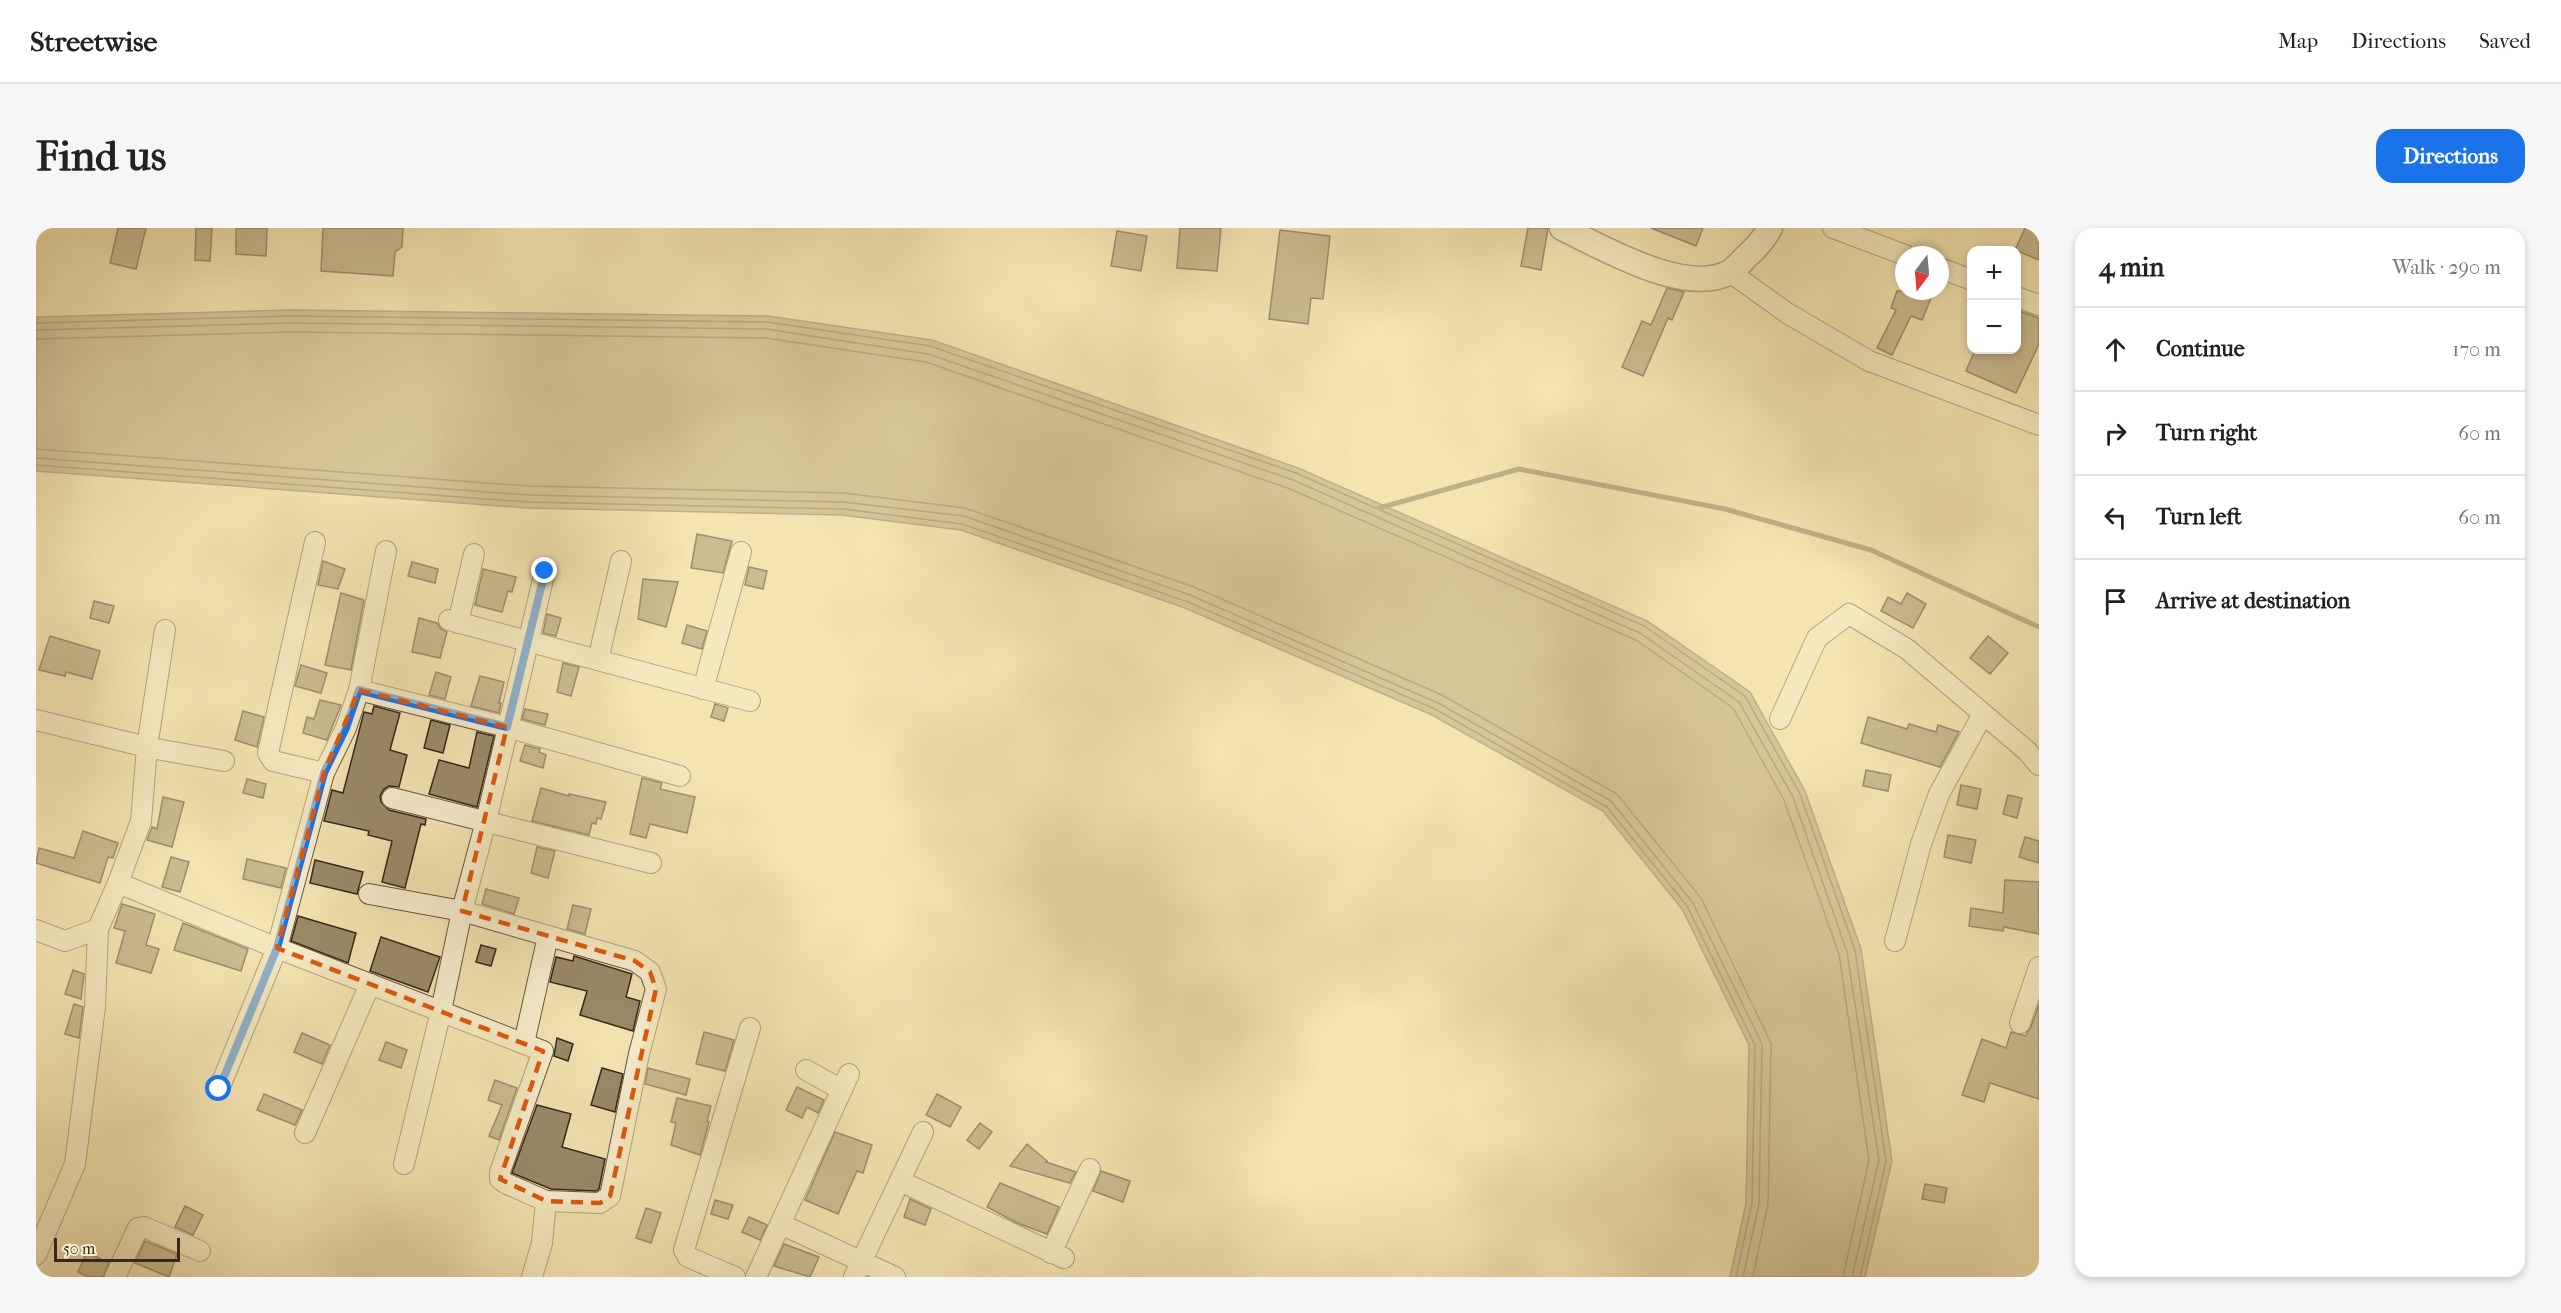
<!DOCTYPE html>
<meta charset="utf-8">
<style>
body{margin:0;font-family:"IM FELL French Canon",serif;background:#f6f6f6;color:#222}
.controls{position:absolute;right:18px;top:18px;display:grid;overflow:hidden;border-radius:12px;box-shadow:0 3px 9px #0003}
.controls button{width:54px;height:54px;display:grid;place-items:center;padding:0;border:0;border-bottom:2px solid #e0e0e0;background:#fff;color:#222;font:30px sans-serif}
.compass{position:absolute;left:1859px;top:18px;width:54px;height:54px;border-radius:50%;background:#fff;box-shadow:0 3px 9px #0003;rotate:196deg}
.scale{position:absolute;left:18px;bottom:15px;width:126px;box-sizing:border-box;padding-left:6px;border:3px solid #372818;border-top:0;font-size:16px;line-height:21px;white-space:nowrap;color:#372818;-webkit-text-stroke:4px #f7edcd;paint-order:stroke}
.stop{position:absolute;width:18px;height:18px;margin:-14px;border:4px solid #1a73e8;border-radius:50%;background:#fff}
.stop.end{background:#1a73e8;border-color:#fff;box-shadow:0 2px 6px #0008}
.list{margin:0;padding:0;list-style:none}
h2{display:flex;justify-content:space-between;align-items:center;height:78px;margin:0;padding:0 24px;font-size:26px}
h2 small{font-size:20px;font-weight:400;color:#767676}
.list li{display:grid;grid-template-columns:39px 1fr auto;gap:18px;align-items:center;box-sizing:border-box;height:84px;padding:0 24px;border-top:2px solid #e0e0e0}
.list b{display:block;font-size:22px;white-space:nowrap}
.list em{font-size:20px;font-style:normal;color:#767676}
.icon{flex:none;width:33px;height:33px;fill:none;stroke:currentColor;stroke-width:2;stroke-linecap:round;stroke-linejoin:round}
.map{position:relative;flex:none;width:2003px;height:1049px;overflow:hidden;border-radius:18px}
header{display:flex;align-items:center;gap:36px;box-sizing:border-box;height:84px;padding:0 30px;background:#fff;border-bottom:2px solid #e0e0e0}
header strong{font-size:28px}
nav{display:flex;gap:33px;margin-inline-start:auto;font-size:21px}
.intro{display:flex;align-items:center;justify-content:space-between;box-sizing:border-box;height:144px;padding:0 36px}
h1{margin:0;font-size:42px}
.button{padding:15px 27px;border-radius:18px;background:#1a73e8;color:#fff;font-size:21px;font-weight:700}
main{display:flex;gap:36px;padding:0 36px}
aside{flex:1;background:#fff;border-radius:18px;box-shadow:0 3px 9px #0003}
.map>svg:first-child{display:block}
</style>
<header>
<strong>Streetwise</strong>
<nav><a>Map</a><a>Directions</a><a>Saved</a></nav>
</header>
<div class="intro"><h1>Find us</h1><a class="button">Directions</a></div>
<main>
<div class="map">
<svg width="2003" height="1049" viewBox="0 0 2003 1049">
<rect width="100%" height="100%" fill="#f3e4b2"/>
<filter id="stains"><feTurbulence type="fractalNoise" baseFrequency=".00333" numOctaves="4"/><feColorMatrix values="0 0 0 0 .2 0 0 0 0 .09 0 0 0 0 .02 0 0 0 .5 -.17"/></filter>
<radialGradient id="worn" r=".72"><stop offset=".6" stop-color="#630" stop-opacity="0"/><stop offset="1" stop-color="#630" stop-opacity=".3"/></radialGradient>
<path fill="#b3a47e" stroke="#817255" stroke-width="1.5" d="M254 82 732 88 896 112 1262 240 1611 393 1714 464 1769 563 1825 721 1856 933 1829 1049H1694L1710 975 1713 817 1646 681 1567 583 1396 487 1149 380 925 302 806 287 491 280 0 243V89Z"/>
<g fill="none" stroke-linecap="round" stroke-linejoin="round">
<g stroke="#75664b" stroke-width="1.5">
<path d="M0 95 254 88 731 94 894 118 1260 245 1608 398 1709 468 1764 566 1819 722 1850 933 1824 1049"/>
<path d="M0 102 255 95 730 101 892 126 1257 252 1604 405 1703 474 1757 569 1811 724 1843 932 1816 1049"/>
<path d="M0 111 255 104 730 110 890 134 1254 261 1600 412 1697 480 1748 572 1803 726 1833 932 1807 1049"/>
<path d="M0 221 492 258 808 265 929 280 1158 359 1406 467 1581 566 1665 670 1735 815 1732 976 1717 1049"/>
<path d="M0 230 492 267 807 274 928 288 1154 367 1402 475 1575 573 1657 675 1726 816 1723 976 1707 1049"/>
<path d="M0 237 492 274 807 281 926 296 1152 374 1399 481 1571 579 1651 678 1719 817 1716 975 1700 1049"/>
</g>
<path stroke="#817255" stroke-width="5" d="M1343 280 1483 241 1689 281 1835 322 2003 399"/>
</g>
<g fill="#998a68" stroke="#372818" stroke-width="1.5">
<path d="M82 0H110L100 41 74 35Z"/>
<path d="M160 0H176L174 33 159 32Z"/>
<path d="M200 0H231L230 28 200 26Z"/>
<path d="M287 0H367L366 19 359 24 357 48 285 43Z"/>
<path d="M1144 0H1185L1181 43 1141 40Z"/>
<path d="M1492 0H1512L1505 42 1485 38Z"/>
<path d="M1615 0H1667L1660 18Z"/>
<path d="M1989 0H2003V32L1979 22Z"/>
<path d="M1244 2 1294 8 1287 71 1275 70 1272 96 1233 91Z"/>
<path d="M1081 3 1111 8 1105 43 1075 38Z"/>
<path d="M1631 60 1648 64 1636 92 1632 90 1607 148 1586 139 1606 93 1615 97Z"/>
<path d="M1861 63H1884L1896 68 1886 92 1875 88 1856 127 1841 120 1860 82 1855 80Z"/>
<path d="M1980 82 2003 90V116L1980 165 1930 143 1939 122H1980Z"/>
<path d="M661 306 696 313 687 345 655 340Z"/>
<path d="M287 333 309 341 302 361 282 357Z"/>
<path d="M376 334 402 341 399 355 372 348Z"/>
<path d="M713 339 731 343 727 361 709 357Z"/>
<path d="M447 341 480 349 476 364 472 363 466 384 439 377Z"/>
<path d="M607 351 642 354 630 399 602 391Z"/>
<path d="M305 365 328 372 315 442 289 437Z"/>
<path d="M1871 365 1890 376 1877 400 1845 383 1852 369 1865 376Z"/>
<path d="M58 373 78 378 73 395 54 390Z"/>
<path d="M511 386 525 390 520 408 507 405Z"/>
<path d="M383 390 401 395 405 401 411 404 404 430 376 424Z"/>
<path d="M651 397 671 403 666 421 646 415Z"/>
<path d="M14 408 64 423 56 451 30 444 29 448 3 442Z"/>
<path d="M1952 408 1972 425 1954 446 1934 430Z"/>
<path d="M527 435 543 439 535 468 521 464Z"/>
<path d="M265 437 291 445 285 465 259 458Z"/>
<path d="M400 444 415 449 409 471 393 467Z"/>
<path d="M444 448 468 454 463 475H465L463 485 435 478Z"/>
<path d="M284 472 305 477 291 512 267 505 271 489 278 491Z"/>
<path d="M679 476 692 480 688 493 675 489Z"/>
<path d="M338 478 364 485 354 522 371 527 363 559 353 558 348 561 344 568 345 574 353 582 390 591 389 597 385 596 369 660 346 654 356 613 332 607 333 603 288 593 296 562 307 565 328 484 336 486Z"/>
<path d="M489 481 512 486 509 497 486 491Z"/>
<path d="M207 483 228 489 221 519 199 512Z"/>
<path d="M1832 489 1871 501 1873 496 1900 504 1902 497 1923 504 1904 539 1825 515Z"/>
<path d="M395 492 414 497 407 525 388 520Z"/>
<path d="M441 504 458 508 441 579 393 566 403 532 433 540Z"/>
<path d="M489 517 504 521 503 524 510 527 507 540 484 533Z"/>
<path d="M1830 542 1855 547 1852 563 1827 558Z"/>
<path d="M606 550 626 555 624 561 659 569 651 605 614 596 610 610 594 606Z"/>
<path d="M211 551 230 556 227 570 207 565Z"/>
<path d="M1925 557 1945 561 1941 581 1921 577Z"/>
<path d="M505 560 533 568V566L570 574 565 591 561 590 560 596 556 595 553 607 496 593Z"/>
<path d="M1972 567 1986 570 1981 590 1967 586Z"/>
<path d="M127 569 148 574 136 619 111 612 116 599 121 601Z"/>
<path d="M47 603 82 615 77 630 72 629 64 655 0 635 3 620 38 630Z"/>
<path d="M1912 607 1940 612 1935 635 1908 629Z"/>
<path d="M1989 609 2003 613V635L1983 629Z"/>
<path d="M501 619 519 623 512 650 495 645Z"/>
<path d="M135 629 153 634 144 664 126 659Z"/>
<path d="M211 631 250 640 245 660 207 651Z"/>
<path d="M279 632 327 644 321 666 274 655Z"/>
<path d="M1969 652 2003 654V706L1968 699 1967 703 1933 698 1935 680 1967 685Z"/>
<path d="M450 661 483 670 478 686 446 676Z"/>
<path d="M86 676 119 686 110 717 123 721 115 745 80 735 89 703 78 700Z"/>
<path d="M537 677 555 681 549 706 531 701Z"/>
<path d="M262 688 320 705 312 735 255 713Z"/>
<path d="M147 695 212 721 205 743 138 722Z"/>
<path d="M345 709 404 729 392 764 334 743Z"/>
<path d="M445 717 460 721 455 738 440 734Z"/>
<path d="M538 728 596 746 590 769 604 773 597 803 544 787 551 763 514 754 520 729 537 733Z"/>
<path d="M37 742 48 746 45 771 29 766Z"/>
<path d="M38 776 47 779 43 810 29 806Z"/>
<path d="M2003 776V871L1954 855 1948 874 1926 867 1946 811 1970 820 1975 804 1989 808 1995 799Z"/>
<path d="M668 804 698 812 689 843 660 836Z"/>
<path d="M266 805 294 817 286 836 258 824Z"/>
<path d="M521 810 537 816 532 833 518 828Z"/>
<path d="M350 814 371 822 365 840 343 832Z"/>
<path d="M566 840 587 846 579 884 555 877Z"/>
<path d="M612 840 654 851 650 867 609 856Z"/>
<path d="M459 852 481 860 463 912 453 908 466 877 452 872Z"/>
<path d="M761 859 788 872 782 885 771 879 766 890 750 882Z"/>
<path d="M228 866 266 882 259 897 221 882Z"/>
<path d="M901 866 925 879 914 899 890 887Z"/>
<path d="M641 870 675 878 671 893 673 894 664 927 635 917 640 895 635 894Z"/>
<path d="M501 877 535 886 526 919 569 931 563 961 560 963 515 961 476 945Z"/>
<path d="M944 895 956 904 943 921 931 912Z"/>
<path d="M799 904 836 917 827 945 821 943 802 986 769 972Z"/>
<path d="M991 916 1011 933 1010 934 1040 944 1034 955 974 938Z"/>
<path d="M1065 943 1094 953 1087 974 1057 963Z"/>
<path d="M964 955 1023 979 1011 1006 981 995 951 979Z"/>
<path d="M1889 956 1911 960 1908 975 1886 971Z"/>
<path d="M874 971 895 981 889 997 868 989Z"/>
<path d="M679 972 697 977 692 991 675 986Z"/>
<path d="M149 978 167 987 157 1007 139 999Z"/>
<path d="M610 980 625 985 615 1015 600 1010Z"/>
<path d="M713 989 731 997 724 1012 706 1004Z"/>
<path d="M109 1013 141 1026 133 1049 99 1035Z"/>
<path d="M748 1016 783 1029 774 1049 738 1038Z"/>
<path d="M51 1024 73 1035 67 1049H52L42 1044Z"/>
</g>
<g fill="none" stroke-linecap="round" stroke-linejoin="round">
<g stroke="#66573e" stroke-width="22">
<g id="minor">
<path d="M1797 0 1869 27"/>
<path d="M1904 40 1936 52"/>
<path d="M1694 44 1751 85 1833 133 2003 197"/>
<path d="M1980 69 2003 77"/>
<path d="M279 314 232 525 237 533 288 545"/>
<path d="M413 392 714 473"/>
<path d="M422 395 438 326"/>
<path d="M562 432 585 333"/>
<path d="M667 461 705 324"/>
<path d="M323 462 471 499 644 548"/>
<path d="M1744 491 1781 410 1813 386 1871 421 1991 523 2003 537"/>
<path d="M0 492 115 520 188 533"/>
<path d="M356 570 615 635"/>
<path d="M82 655 105 593 111 519 129 402"/>
<path d="M333 666 426 683 599 733 614 744 620 761 603 826 574 968 564 975 510 973"/>
<path d="M0 702 29 713 62 701"/>
<path d="M1859 713 1885 616 1903 566 1947 486"/>
<path d="M1984 795 2003 739"/>
<path d="M488 815 512 708"/>
<path d="M770 842 806 862"/>
<path d="M183 861 241 720 288 545 310 500 323 462 350 323"/>
<path d="M269 905 334 756"/>
<path d="M368 936 405 783 426 683 450 593 509 343"/>
<path d="M864 953 1028 1030"/>
<path d="M753 1000 859 1049"/>
<path d="M1015 1025 1054 941"/>
<path d="M0 1027 39 936 59 779 62 701 82 655 241 720 507 823 464 944V951L469 955 510 973 506 1015 496 1049"/>
<path d="M79 1049 102 1000 108 999 164 1023"/>
<path d="M699 1049 652 1029 648 1022 714 800"/>
<path d="M720 1049 813 846"/>
<path d="M818 1049 887 904"/>
</g>
</g>
<g stroke="#66573e" stroke-width="27">
<path id="tertiary" d="M1526 0C1566 19 1650 69 1694 44 1700 40 1706 33 1711 28 1720 20 1728 11 1734 0"/>
</g>
<use href="#minor" stroke="#f7edcd" stroke-width="20"/>
<use href="#tertiary" stroke="#f7edcd" stroke-width="24"/>
</g>
<g fill="none" stroke-linecap="round" stroke-linejoin="round">
<path stroke="#1a73e8" stroke-width="8" d="M183 861 241 720 288 545 310 500 323 462 471 499 509 343"/>
</g>
<path d="M0 0H2003V1049H0ZM323 462 471 499 426 683 599 733 614 744 620 761 574 968 564 975 510 973 464 951 507 823 241 720 288 545Z" fill="#f3e4b2" fill-opacity=".55" fill-rule="evenodd"/>
<path fill="none" stroke="#df570d" stroke-width="4.5" stroke-dasharray="12 8" stroke-linejoin="round" d="M323 462 471 499 426 683 599 733 614 744 620 761 574 968 564 975 510 973 464 951 507 823 241 720 288 545Z"/>
<rect width="100%" height="100%" filter="url(#stains)"/>
<rect width="100%" height="100%" fill="url(#worn)"/>
</svg>
<div class="controls">
<button>+</button>
<button>−</button>
</div>
<svg class="compass" viewBox="-18 -18 36 36"><path d="M0-13l5 13h-10z" fill="#e53935"/><path d="M0 13l5-13h-10z" fill="#767676"/></svg>
<div class="scale">50 m</div>
<div class="stop" style="left:183px;top:861px"></div>
<div class="stop end" style="left:509px;top:343px"></div>
</div>
<aside>
<h2>4 min<small>Walk · 290 m</small></h2>
<ul class="list">
<li><svg class="icon" aria-label="ahead" viewBox="0 0 24 24"><path d="M12 20V5M6 11l6-6 6 6"/></svg><div><b>Continue</b></div><em>170 m</em></li>
<li><svg class="icon" aria-label="right" viewBox="0 0 24 24"><path d="M7 20v-9h11M14 6l5 5-5 5"/></svg><div><b>Turn right</b></div><em>60 m</em></li>
<li><svg class="icon" aria-label="left" viewBox="0 0 24 24"><path d="M17 20v-9H6M10 6l-5 5 5 5"/></svg><div><b>Turn left</b></div><em>60 m</em></li>
<li><svg class="icon" aria-label="arrive" viewBox="0 0 24 24"><path d="M6 21V4h12l-3 4 3 4H6"/></svg><div><b>Arrive at destination</b></div></li>
</ul>
</aside>
</main>
